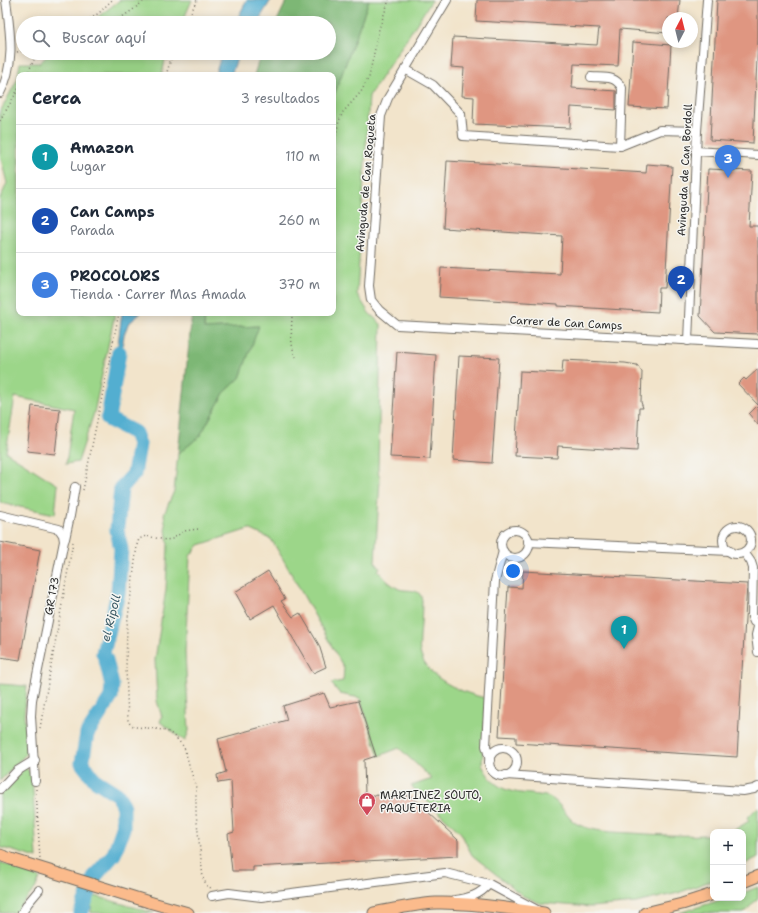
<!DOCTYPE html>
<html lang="es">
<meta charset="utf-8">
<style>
body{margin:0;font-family:"Shantell Sans",sans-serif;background:#f2f2f3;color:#1f2937}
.controls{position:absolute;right:12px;bottom:12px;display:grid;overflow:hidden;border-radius:8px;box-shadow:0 2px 10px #0003}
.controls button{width:36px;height:36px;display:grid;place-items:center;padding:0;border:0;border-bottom:1px solid #e0e1e3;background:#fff;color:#1f2937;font:20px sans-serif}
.compass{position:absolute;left:662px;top:12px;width:36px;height:36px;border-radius:50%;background:#fff;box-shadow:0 2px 10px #0003;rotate:7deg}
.you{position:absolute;left:513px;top:571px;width:14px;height:14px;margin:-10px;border:3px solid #fff;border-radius:50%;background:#1a73e8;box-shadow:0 0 0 6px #1a73e833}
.badge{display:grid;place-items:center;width:26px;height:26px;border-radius:50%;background:#d1495b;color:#fff;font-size:13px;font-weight:700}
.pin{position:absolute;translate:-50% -33px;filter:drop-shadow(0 1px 2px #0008)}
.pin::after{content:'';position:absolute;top:21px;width:14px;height:12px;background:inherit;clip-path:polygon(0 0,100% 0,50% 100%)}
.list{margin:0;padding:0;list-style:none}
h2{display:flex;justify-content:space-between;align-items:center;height:52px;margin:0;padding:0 16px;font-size:17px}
h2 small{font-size:13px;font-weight:400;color:#747a83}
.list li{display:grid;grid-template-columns:26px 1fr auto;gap:12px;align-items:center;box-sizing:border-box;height:64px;padding:0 16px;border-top:1px solid #e0e1e3}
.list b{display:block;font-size:15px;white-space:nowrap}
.list p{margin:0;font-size:13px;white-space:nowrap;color:#747a83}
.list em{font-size:13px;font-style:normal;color:#747a83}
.icon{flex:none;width:22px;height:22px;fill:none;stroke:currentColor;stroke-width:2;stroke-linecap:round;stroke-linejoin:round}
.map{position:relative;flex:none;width:758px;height:913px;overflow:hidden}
.search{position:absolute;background:#fff;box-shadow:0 2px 10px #0003;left:16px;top:16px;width:320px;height:44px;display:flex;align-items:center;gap:10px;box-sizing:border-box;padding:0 14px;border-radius:22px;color:#747a83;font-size:15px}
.panel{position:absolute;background:#fff;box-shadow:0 2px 10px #0003;left:16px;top:72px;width:320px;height:244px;border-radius:8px}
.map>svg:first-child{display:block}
</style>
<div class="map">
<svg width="758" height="913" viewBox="0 0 758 913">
<rect width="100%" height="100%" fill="#f6f6f2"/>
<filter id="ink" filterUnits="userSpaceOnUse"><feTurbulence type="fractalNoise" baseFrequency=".025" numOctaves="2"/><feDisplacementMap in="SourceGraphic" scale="8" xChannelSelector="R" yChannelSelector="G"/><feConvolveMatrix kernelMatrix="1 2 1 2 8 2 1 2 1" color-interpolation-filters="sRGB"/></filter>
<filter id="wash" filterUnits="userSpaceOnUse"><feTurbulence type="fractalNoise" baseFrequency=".012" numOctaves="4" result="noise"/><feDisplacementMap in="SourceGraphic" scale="16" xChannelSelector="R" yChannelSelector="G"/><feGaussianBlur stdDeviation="0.9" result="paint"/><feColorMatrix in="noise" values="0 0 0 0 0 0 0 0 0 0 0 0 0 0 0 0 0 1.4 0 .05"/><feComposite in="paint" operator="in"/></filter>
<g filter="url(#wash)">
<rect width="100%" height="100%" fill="#f2e4cb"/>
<g fill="#9cd689" stroke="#64805a">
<path d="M120 0H192L182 23H90Z"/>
<path d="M369 0H432L369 96 357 294 369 313 381 324 378 471 380 479 375 562 380 568 378 570C383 578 391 585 399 589 408 592 420 587 422 600 422 612 421 625 420 637 420 642 419 648 420 652 425 678 464 694 486 698L482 765C494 788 505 792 531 794 537 795 543 795 549 797 561 802 566 818 577 824 594 832 612 832 631 833 658 835 685 836 713 835V880L678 893 636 903 591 907 540 903 523 896 472 855 461 833 411 786 432 779 399 748 379 756 360 698 340 694 331 683 343 681 344 668 283 559 271 539 249 529 199 545 190 556 185 652 189 731 185 741 160 722 162 717 157 701 155 660 166 589 168 544 164 514 174 491 178 454 200 436 224 393 240 378 258 326 204 329 205 313H333V98Z"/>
<path d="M51 53H168L165 60 162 75H19V313H115L94 413 78 462 66 464 74 409 15 397 6 452 58 485 55 514 0 503V199L7 183 0 155V112L17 80 20 63H39Z"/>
<path d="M0 684 27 686 24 715 28 745 27 753 0 781Z"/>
<path d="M25 767 32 775 37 858 0 847V795Z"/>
<path d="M758 807V857L743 865V832H731L749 821 747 818Z"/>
<path d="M0 862 40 878 35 889 20 906 17 913H0Z"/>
<path d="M758 887V898L744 913H679L727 898H743V893Z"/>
<path d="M92 895 154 913H91Z"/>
</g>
<g fill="#7db775" stroke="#547150">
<path d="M287 0H369L333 98V75H254L261 53H329V23H276Z"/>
<path d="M192 313H205L204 329 259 326 240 378 224 393 200 436 178 454Z"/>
</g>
<g fill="#52aed0" stroke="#3e6c7e">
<path d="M247 0H271L257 23H235Z"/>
<path d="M222 53H239L231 75H215Z"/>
<path d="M122 313H141L128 324 124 335 118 370 116 371 115 368Z"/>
</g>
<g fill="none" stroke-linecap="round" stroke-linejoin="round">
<path stroke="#52aed0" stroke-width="15" d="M81 913 95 876 114 854 123 828V804L117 794 95 780 82 763 87 734 111 697 112 685 106 660 103 653 118 593 121 549 117 530 121 488 134 474 139 444 135 433 108 419 119 352"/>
</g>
<g id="blocks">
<g fill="#df9681">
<path d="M477 0H680L678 18H668V33L620 29 618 66 574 64 572 88 616 91V110L571 107 570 128 473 124 474 97 462 96 464 68 451 67 453 37 597 45 599 28 476 21Z"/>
<path d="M717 0H758V39L753 143 710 140Z"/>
<path d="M633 42 671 45 667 109 629 107Z"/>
<path d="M447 161 646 173 647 164 672 166 665 288H659L658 312 558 306V304L439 297 441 268 560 274 562 236 443 228Z"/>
<path d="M708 169 752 171 749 226H758V334L715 332 700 316Z"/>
<path d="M397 352 436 355 430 459 390 457Z"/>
<path d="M459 356 499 358 492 463 453 460Z"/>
<path d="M563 360 625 363 637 365 642 372 641 402 643 408H639L637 451 558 446 557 458 515 456 520 371 562 373Z"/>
<path d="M758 369V405L738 384 744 378 746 380Z"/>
<path d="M758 405V425L749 414Z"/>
<path d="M32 406 60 409 55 454 27 451Z"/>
<path d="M0 542 40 550 20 660 0 657Z"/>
<path d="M268 571 285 599 281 601 293 617 300 613 319 645 326 667 313 673 274 605 250 619 235 592Z"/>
<path d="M523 571 747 584 737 757 516 743V737L499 736 508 587 522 588Z"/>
<path d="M324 693 330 707 358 701 376 756 364 760 365 795 411 796 458 840V856L253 867V871H232L228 834 234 832 231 781 218 783 217 775 226 772 218 739 287 720 283 706Z"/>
</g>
</g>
</g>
<g filter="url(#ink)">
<use href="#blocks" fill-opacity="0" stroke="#716c63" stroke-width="1"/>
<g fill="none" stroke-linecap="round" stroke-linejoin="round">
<g stroke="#716c63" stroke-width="10">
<g id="minor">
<path d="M447 0 388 98 381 116 369 286 371 300 379 310 397 325 758 344"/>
<path d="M405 69 433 85 461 114 463 136 620 146 660 130 697 131"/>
<path d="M591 77C604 78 615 75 622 88L620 146"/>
<path d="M0 93C16 63 10 32 6 0"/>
<path d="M696 151 758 155"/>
<path d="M688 341 697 131 707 0"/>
<path d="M0 515 59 529 63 535 64 541 32 700 31 716 35 781"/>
<circle cx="737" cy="540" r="14"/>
<circle cx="515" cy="544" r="14"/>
<path d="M65 539 70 516 75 487"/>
<path d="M528 542 730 551"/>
<path d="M744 552 751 562 753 568 752 617 754 622 758 623"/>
<path d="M758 627 756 635 758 652"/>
<circle cx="503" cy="762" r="14"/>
<path d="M490 760 486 746 495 581 503 551"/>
<path d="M506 775 743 791 754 789 758 787"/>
<path d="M0 789 17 771 35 760"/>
<path d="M212 896 229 893 261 897 445 873 489 884 539 911"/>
<path d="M455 900C469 898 480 895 489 884"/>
<path d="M22 913 28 903 39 890"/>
</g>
</g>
<g stroke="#716c63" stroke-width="13">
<g id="major">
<path d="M0 855 11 859"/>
<path d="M743 882 758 876"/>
<path d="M149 902 188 913"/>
<path d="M374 913C395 909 415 904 436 903 471 902 508 909 544 913"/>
<path d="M645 913 682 904 713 894"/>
</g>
</g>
<g stroke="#716c63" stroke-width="1.5" stroke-dasharray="1 3" stroke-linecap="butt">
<path d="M83 23 99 13 112 0"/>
<path d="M113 23 134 9 145 0"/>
<path d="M186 23 197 0"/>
<path d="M17 52 23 51"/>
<path d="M160 53 169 62"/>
<path d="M27 75 37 53"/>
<path d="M166 75 173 53"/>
<path d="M0 121 19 88"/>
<path d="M333 147 339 121 343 112 361 92 369 77 379 29 389 0"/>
<path d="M292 313C292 328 289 343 296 357"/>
<path d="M83 490 119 313"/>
<path d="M198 529 184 531 172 539 166 540 146 536 139 539 137 545 127 626 126 668 128 721 131 725 136 727 158 729 169 732 177 739 184 747 196 788V813L203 878 207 886 211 888"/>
<path d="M40 728 73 542"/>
<path d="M36 789 40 859"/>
</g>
<use href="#minor" stroke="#fff" stroke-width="8"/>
<use href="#major" stroke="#fbbb8c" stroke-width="11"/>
<g stroke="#716c63" stroke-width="13" stroke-linecap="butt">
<path id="major-bridge" d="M11 859 149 902"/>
</g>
<use href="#major-bridge" stroke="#fbbb8c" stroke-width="11"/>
</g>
</g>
<defs>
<g id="shop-pin" transform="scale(0.9)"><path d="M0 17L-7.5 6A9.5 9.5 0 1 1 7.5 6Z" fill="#d1495b" stroke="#f6f6f2"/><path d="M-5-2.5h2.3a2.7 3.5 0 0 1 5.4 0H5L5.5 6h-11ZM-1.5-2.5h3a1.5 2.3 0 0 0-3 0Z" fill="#fff"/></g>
</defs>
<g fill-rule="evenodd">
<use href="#shop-pin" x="367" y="801"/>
</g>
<g text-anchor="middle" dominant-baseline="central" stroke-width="3" stroke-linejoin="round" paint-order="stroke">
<g font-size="11" fill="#2b2b2b" stroke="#f6f6f2">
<text transform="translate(685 170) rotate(-87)">Avinguda de Can Bordoll</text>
<text transform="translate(366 183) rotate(-85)">Avinguda de Can Roqueta</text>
<text transform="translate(566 323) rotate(3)">Carrer de Can Camps</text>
<text transform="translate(52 596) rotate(-80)">GR 173</text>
</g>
<g font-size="11" fill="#2b2b2b" stroke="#f6f6f2" text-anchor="start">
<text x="380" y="795">MARTINEZ SOUTO,<tspan x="380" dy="13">PAQUETERIA</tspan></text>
</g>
<g font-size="12" font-style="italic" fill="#395965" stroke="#f6f6f2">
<text transform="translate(111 618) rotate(-76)">el Ripoll</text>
</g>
</g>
</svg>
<div class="controls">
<button>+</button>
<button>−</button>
</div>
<svg class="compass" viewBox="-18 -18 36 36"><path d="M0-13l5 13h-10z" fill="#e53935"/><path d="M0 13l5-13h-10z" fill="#747a83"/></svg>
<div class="you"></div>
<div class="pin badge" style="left:624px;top:649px;background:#0f9aa8">1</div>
<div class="pin badge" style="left:681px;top:299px;background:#1a4fb4">2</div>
<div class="pin badge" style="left:728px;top:178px;background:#3f7fe0">3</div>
<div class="search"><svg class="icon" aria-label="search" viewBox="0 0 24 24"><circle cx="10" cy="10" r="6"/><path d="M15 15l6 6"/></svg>Buscar aquí</div>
<section class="panel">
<h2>Cerca<small>3 resultados</small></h2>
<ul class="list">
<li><span class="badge" style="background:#0f9aa8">1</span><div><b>Amazon</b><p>Lugar</p></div><em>110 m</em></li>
<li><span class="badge" style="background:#1a4fb4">2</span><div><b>Can Camps</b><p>Parada</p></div><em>260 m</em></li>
<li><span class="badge" style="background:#3f7fe0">3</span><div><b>PROCOLORS</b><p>Tienda · Carrer Mas Amada</p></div><em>370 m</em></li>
</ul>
</section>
</div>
